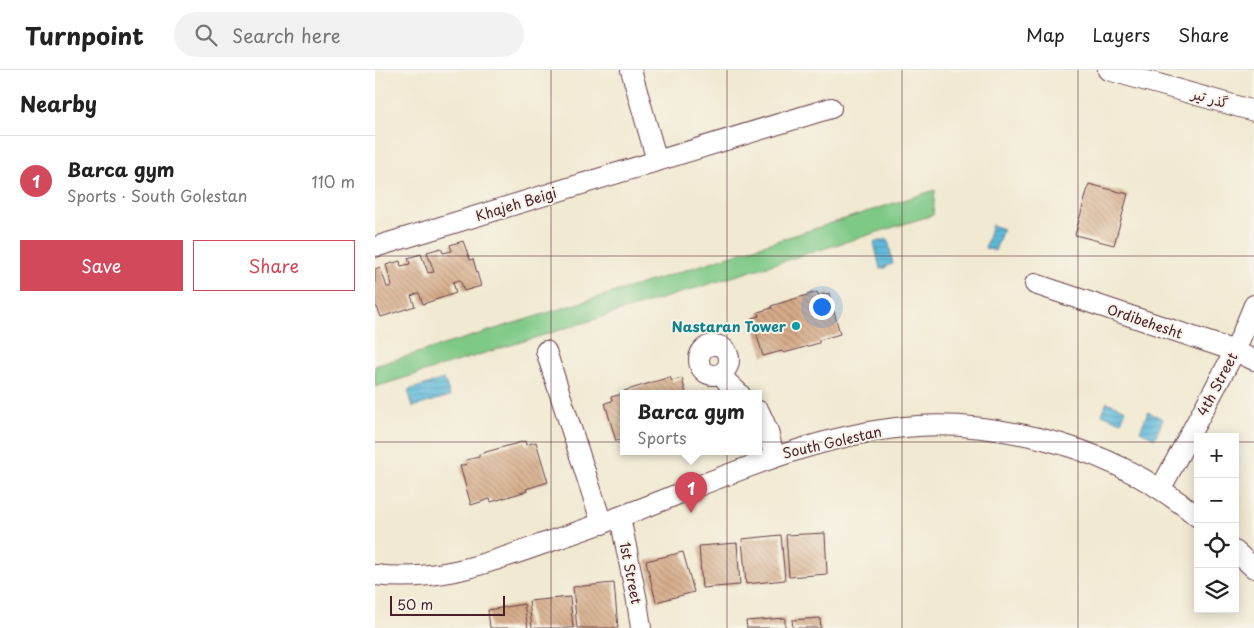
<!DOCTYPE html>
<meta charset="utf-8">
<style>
body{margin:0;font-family:"Playpen Sans","Playpen Sans Arabic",sans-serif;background:#f2f2f2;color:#222}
.controls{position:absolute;right:15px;bottom:15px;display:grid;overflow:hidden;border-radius:0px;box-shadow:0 2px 12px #0003}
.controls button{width:45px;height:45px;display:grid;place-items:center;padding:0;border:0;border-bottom:1px solid #e0e0e0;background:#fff;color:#222;font:25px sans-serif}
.scale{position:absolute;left:15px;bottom:12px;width:115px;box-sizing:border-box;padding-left:5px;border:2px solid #4a1f2b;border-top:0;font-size:14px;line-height:18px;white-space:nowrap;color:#4a1f2b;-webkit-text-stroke:4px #f7f3e8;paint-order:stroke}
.you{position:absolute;left:446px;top:236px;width:18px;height:18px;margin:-12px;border:4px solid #fff;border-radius:50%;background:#1a73e8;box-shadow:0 0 0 8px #1a73e833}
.badge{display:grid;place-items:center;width:32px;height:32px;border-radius:50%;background:#d1495b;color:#fff;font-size:16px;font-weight:700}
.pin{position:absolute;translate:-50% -41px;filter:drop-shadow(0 1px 2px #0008)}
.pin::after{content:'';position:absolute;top:26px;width:18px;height:15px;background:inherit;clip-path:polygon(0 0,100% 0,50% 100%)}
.popup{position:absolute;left:245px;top:320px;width:142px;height:65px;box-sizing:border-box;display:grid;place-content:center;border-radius:0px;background:#fff;filter:drop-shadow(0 1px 4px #0005);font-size:16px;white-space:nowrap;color:#767676}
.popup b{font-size:19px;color:#222}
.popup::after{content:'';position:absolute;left:50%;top:100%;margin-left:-10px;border:10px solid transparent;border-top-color:#fff}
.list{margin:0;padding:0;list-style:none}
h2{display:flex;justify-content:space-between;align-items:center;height:65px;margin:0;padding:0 20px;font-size:21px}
h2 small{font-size:16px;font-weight:400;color:#767676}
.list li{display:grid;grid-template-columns:32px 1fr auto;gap:15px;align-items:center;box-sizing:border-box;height:90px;padding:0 20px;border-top:1px solid #e0e0e0}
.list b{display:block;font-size:19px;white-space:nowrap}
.list p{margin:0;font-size:16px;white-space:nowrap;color:#767676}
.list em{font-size:16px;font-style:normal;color:#767676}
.actions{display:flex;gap:10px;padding:15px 20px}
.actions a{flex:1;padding:11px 0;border:1px solid #d1495b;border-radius:0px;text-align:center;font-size:18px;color:#d1495b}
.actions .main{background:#d1495b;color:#fff}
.icon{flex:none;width:28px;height:28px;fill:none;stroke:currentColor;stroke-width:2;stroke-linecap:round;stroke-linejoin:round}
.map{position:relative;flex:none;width:879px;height:558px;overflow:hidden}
header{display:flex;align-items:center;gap:30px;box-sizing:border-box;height:70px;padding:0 25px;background:#fff;border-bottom:1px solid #e0e0e0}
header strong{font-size:24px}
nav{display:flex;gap:28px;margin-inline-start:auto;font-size:18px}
.search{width:350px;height:45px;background:#f2f2f2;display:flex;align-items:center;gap:12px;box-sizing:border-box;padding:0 18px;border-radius:28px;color:#767676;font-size:19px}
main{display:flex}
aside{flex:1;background:#fff}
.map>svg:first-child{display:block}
</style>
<header>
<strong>Turnpoint</strong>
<div class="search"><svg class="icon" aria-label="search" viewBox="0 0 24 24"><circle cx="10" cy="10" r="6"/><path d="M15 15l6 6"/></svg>Search here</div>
<nav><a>Map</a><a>Layers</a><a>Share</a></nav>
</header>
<main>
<aside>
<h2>Nearby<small></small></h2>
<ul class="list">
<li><span class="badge">1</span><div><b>Barca gym</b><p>Sports · South Golestan</p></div><em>110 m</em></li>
</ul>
<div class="actions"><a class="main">Save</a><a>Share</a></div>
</aside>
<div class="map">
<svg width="879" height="558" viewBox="0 0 879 558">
<defs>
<pattern id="water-rules" width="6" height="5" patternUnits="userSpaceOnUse" patternTransform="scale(1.25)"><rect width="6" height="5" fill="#5dbbdb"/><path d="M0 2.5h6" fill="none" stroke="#4f97b2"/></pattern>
<pattern id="building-back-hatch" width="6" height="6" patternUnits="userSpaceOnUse" patternTransform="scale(1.25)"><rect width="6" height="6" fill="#d6ac89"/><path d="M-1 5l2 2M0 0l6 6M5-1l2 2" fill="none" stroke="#b08b70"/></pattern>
</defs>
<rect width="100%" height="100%" fill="#f7f3e8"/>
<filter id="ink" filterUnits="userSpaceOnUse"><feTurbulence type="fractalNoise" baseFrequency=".02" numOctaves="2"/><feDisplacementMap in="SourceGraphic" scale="10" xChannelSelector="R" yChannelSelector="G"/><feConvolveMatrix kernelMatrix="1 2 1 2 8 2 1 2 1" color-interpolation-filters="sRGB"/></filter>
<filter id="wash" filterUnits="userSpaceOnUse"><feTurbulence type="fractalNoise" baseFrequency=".0096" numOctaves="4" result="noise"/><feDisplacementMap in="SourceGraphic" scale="20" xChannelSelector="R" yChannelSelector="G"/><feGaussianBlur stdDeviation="1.12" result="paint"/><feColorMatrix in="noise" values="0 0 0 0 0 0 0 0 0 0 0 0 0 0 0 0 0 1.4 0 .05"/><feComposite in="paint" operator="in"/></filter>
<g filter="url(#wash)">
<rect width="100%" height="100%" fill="#f1e9d1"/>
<path fill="#7ec986" stroke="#647458" d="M560 120 558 145 0 317V296L292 206Z"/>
<g fill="url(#water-rules)" stroke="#546d83">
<path d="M617 155 628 159 620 181 610 178Z"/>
<path d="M513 169 518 194 511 196V198L505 199 499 172Z"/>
<path d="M69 309 75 326 38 337 33 320Z"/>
<path d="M732 332 751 340 746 352 727 344Z"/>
<path d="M773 342 788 349 780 368 765 361Z"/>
</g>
<g id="blocks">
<g fill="url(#building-back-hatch)">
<path d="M714 114 753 124 739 175 700 165Z"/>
<path d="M88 171 95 190 98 189 106 216 89 221 85 210 78 212 81 223 48 234 44 223 36 226 40 236 6 247 2 237 0 238V199L5 197 12 217H14L17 215 11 195 25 191 26 196 35 194 33 188 46 184 53 203 59 202 52 182 66 178 68 183 77 181 75 175Z"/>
<path d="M442 222 444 226 454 223 465 264 444 270V273L409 283 407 281 388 286 377 248 384 246 383 242 397 238 396 236Z"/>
<path d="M295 307 297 311 307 308 311 324H250L249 321Z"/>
<path d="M248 324V369L241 371 230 333 237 331 236 327Z"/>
<path d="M150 371 151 375 161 372 173 412 151 419 152 421 116 432 115 429 96 435 85 396 92 394 91 390 104 387V384Z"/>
<path d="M450 463 452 504 414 507 411 465Z"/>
<path d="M406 465 410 510 371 514 367 469Z"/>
<path d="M362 473 365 515 327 518 324 476Z"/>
<path d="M308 482 319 522 281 532 271 491Z"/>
<path d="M239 513 243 558H202L198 517Z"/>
<path d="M195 527 198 558H157L154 531Z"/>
<path d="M149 534 153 558H115L113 540Z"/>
<path d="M410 548V558H372L371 551Z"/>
<path d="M445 548 446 558H418L417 550Z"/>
</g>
</g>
</g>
<g filter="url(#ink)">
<use href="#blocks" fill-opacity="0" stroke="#633d44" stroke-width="1"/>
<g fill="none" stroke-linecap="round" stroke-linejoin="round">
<g stroke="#633d44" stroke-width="22">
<g id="minor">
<path d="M256 0 282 91"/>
<path d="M733 0 879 41"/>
<path d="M0 177 456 38"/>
<path d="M660 214 860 281 879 290"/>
<circle cx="339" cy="290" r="15"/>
<path d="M171 281 227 454"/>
<path d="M347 303 352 312 365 324"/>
<path d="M384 341 393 361 399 386"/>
<path d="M786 418 860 281 879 235"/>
<path d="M245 447 262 531 266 558"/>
<path d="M860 481 879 498"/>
<path d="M0 505C67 513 121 490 182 469 226 454 270 438 313 420 387 391 462 361 543 356 584 353 624 359 664 368 723 382 776 408 823 447"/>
</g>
</g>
<use href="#minor" stroke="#fff" stroke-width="20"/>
</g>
</g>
<path fill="none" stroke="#4a1f2b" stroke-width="1" stroke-opacity="0.55" d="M176 0V558M352 0V558M527 0V558M703 0V558M0 186H879M0 372H823M860 372H879"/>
<circle fill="#0f9aa8" stroke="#f7f3e8" stroke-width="2" cx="421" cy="256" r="5"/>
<g text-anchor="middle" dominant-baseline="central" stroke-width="4" stroke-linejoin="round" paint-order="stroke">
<g font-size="14" fill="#4a1f2b" stroke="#f7f3e8">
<text transform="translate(835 28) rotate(16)">گذر تیر</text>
<text transform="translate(141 134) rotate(-17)">Khajeh Beigi</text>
<text transform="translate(770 251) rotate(19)">Ordibehesht</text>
<text transform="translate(842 314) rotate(-62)">4th Street</text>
<text transform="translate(457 372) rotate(-13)">South Golestan</text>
<text transform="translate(256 503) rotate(79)">1st Street</text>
</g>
<g font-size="14" font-weight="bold" fill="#0d838f" stroke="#f7f3e8" text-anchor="end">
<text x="411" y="256">Nastaran Tower</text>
</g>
</g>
</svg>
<div class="controls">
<button>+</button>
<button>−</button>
<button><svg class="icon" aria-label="locate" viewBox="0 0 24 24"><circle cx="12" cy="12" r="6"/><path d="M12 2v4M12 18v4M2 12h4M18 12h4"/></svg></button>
<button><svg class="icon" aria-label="layers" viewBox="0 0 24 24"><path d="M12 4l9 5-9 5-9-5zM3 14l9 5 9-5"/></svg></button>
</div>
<div class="scale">50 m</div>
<div class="you"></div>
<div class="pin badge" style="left:316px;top:443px">1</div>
<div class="popup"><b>Barca gym</b>Sports</div>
</div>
</main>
